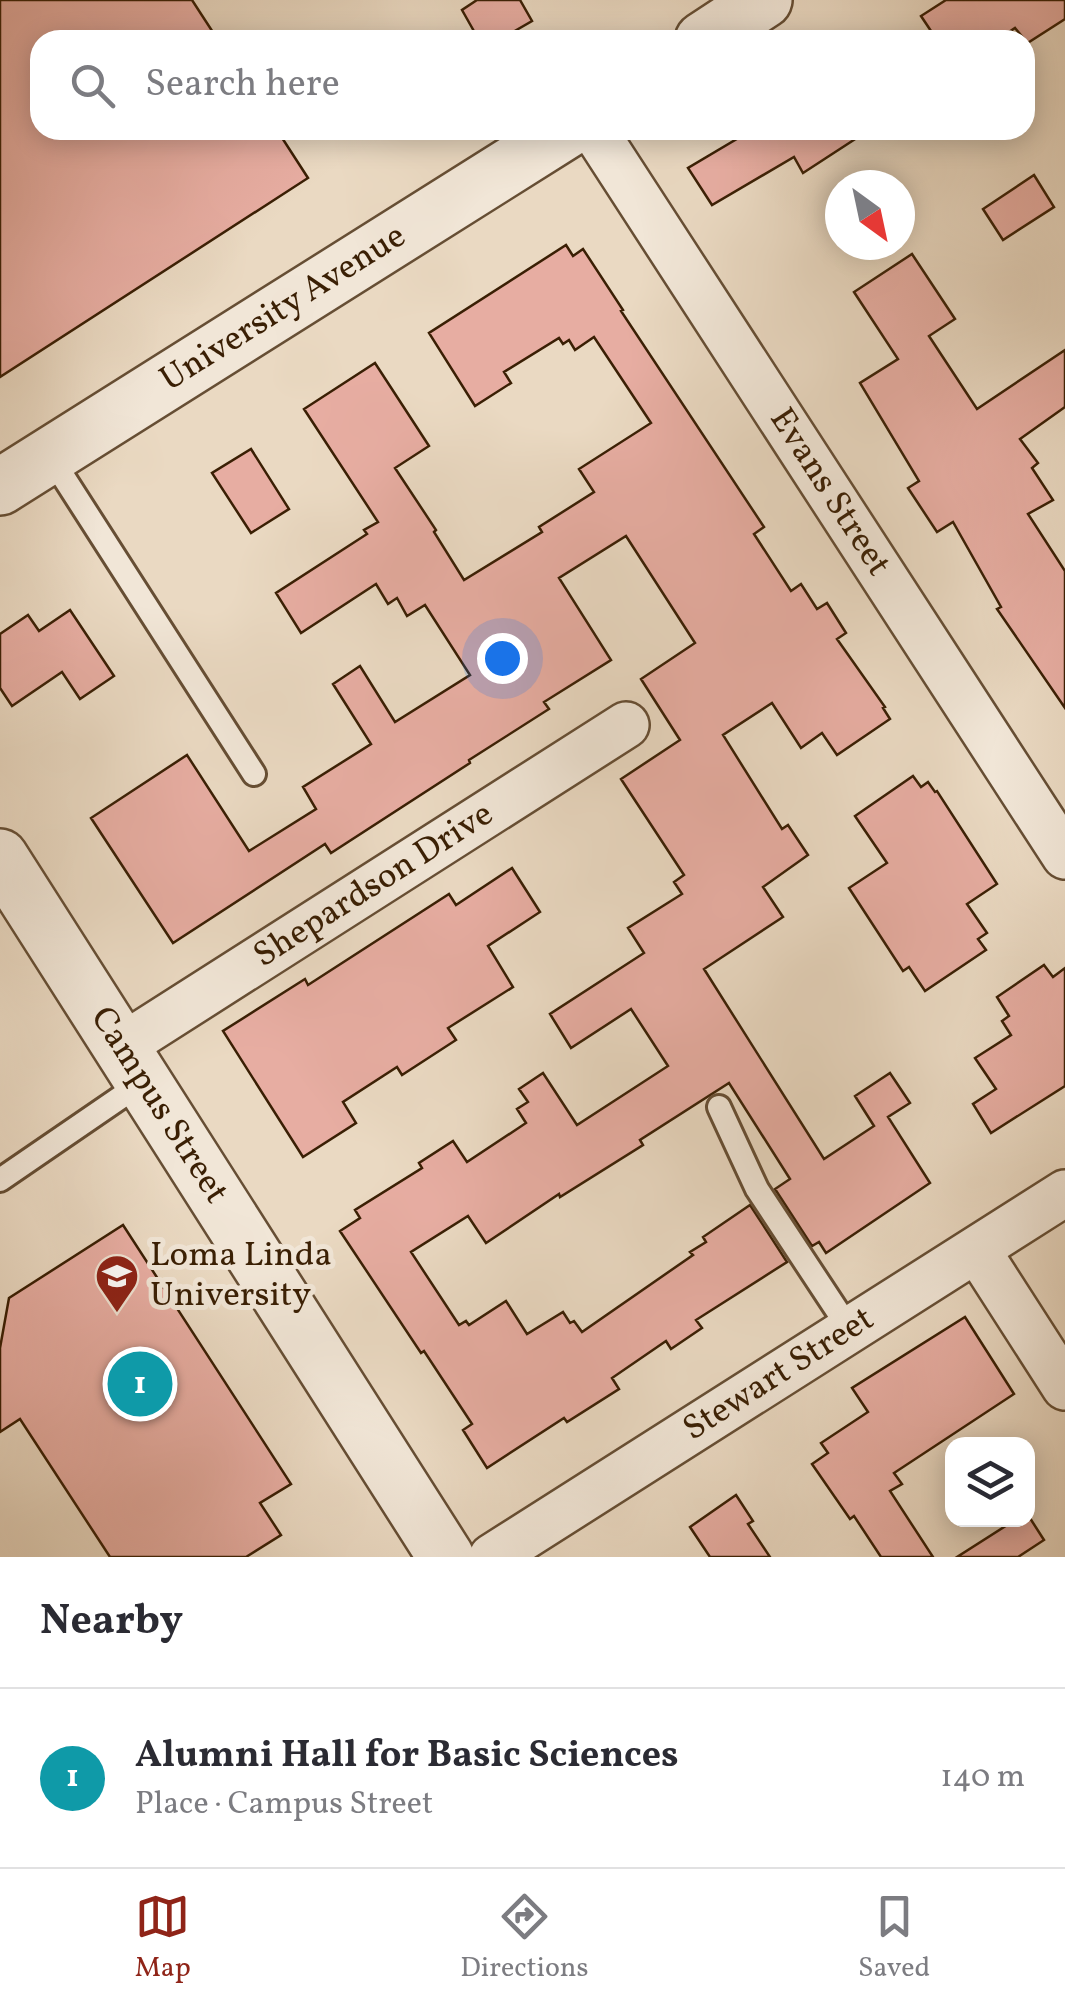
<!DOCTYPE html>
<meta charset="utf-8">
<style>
body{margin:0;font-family:Vollkorn,serif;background:#f2f2f3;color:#2b2b33}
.controls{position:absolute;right:30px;bottom:30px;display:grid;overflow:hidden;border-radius:20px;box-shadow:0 5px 25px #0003}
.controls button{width:90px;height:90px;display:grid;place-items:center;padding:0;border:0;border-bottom:2px solid #e1e1e2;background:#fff;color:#2b2b33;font:50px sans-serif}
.compass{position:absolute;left:825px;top:170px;width:90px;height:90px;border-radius:50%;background:#fff;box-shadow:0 5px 25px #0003;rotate:147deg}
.you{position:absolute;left:502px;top:658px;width:35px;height:35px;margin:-25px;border:8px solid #fff;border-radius:50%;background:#1a73e8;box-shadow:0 0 0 15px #1a73e833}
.badge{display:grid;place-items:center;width:65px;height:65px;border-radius:50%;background:#8f2418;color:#fff;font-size:32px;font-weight:700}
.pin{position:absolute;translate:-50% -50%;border:5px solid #fff;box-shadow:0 2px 10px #0006}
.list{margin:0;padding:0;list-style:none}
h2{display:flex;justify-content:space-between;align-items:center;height:130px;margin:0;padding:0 40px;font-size:42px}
h2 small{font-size:32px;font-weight:400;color:#7c7c81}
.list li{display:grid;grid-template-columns:65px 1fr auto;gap:30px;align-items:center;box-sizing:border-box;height:180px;padding:0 40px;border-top:2px solid #e1e1e2}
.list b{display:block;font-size:38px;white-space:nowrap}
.list p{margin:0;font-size:32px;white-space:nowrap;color:#7c7c81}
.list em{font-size:32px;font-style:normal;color:#7c7c81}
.icon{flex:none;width:55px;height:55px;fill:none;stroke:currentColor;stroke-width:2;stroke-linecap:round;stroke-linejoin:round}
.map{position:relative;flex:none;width:1065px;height:1557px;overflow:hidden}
.search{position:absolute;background:#fff;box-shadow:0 5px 25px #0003;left:30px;right:30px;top:30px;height:110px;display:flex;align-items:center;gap:25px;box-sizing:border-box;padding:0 35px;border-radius:30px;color:#7c7c81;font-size:38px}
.sheet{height:310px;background:#fff}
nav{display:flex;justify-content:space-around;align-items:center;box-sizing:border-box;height:140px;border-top:2px solid #e1e1e2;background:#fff;font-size:28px;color:#7c7c81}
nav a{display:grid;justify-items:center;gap:5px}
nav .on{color:#8f2418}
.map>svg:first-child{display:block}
</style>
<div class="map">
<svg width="1065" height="1557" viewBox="0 0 1065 1557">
<rect width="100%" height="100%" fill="#ead9c2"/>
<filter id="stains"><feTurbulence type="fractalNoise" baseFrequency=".002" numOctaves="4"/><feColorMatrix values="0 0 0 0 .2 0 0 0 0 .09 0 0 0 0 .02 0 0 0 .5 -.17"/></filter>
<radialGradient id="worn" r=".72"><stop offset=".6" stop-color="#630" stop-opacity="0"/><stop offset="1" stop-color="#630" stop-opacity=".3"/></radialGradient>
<g fill="#e7ada2" stroke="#3a1f04" stroke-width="2.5">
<path d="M0 0H192L218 40H40V130H277L308 178 0 377Z"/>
<path d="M477 0H520L532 21 499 40H479L462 10Z"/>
<path d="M946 0H1065V19L1026 44 1025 40 1015 28 997 40H937L921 16Z"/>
<path d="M752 130H869L803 173 794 157 712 205 688 168Z"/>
<path d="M1034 175 1054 207 1003 240 983 209Z"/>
<path d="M566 245 573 256 583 249 623 310 621 311 764 527 754 534 791 591 801 584 817 609 827 603 846 633 837 639 885 707 883 708 890 719 837 755 822 733 801 748 772 703 723 735 782 829 788 825 808 855 763 887 783 917 704 969 824 1159 874 1126 855 1096 890 1073 910 1103 888 1117 930 1183 826 1253 819 1242 812 1246 775 1189 790 1179 729 1083 640 1140 643 1145 560 1197 559 1194 486 1243 468 1216 411 1252 459 1325 466 1321 469 1325 506 1301 527 1334 563 1312 570 1323 574 1321 582 1332 693 1255 690 1252 706 1242 703 1237 750 1205 787 1262 696 1320 702 1328 671 1349 666 1341 612 1378 619 1389 567 1422 564 1418 487 1468 463 1430 472 1424 424 1351 421 1353 340 1231 360 1218 355 1210 422 1168 419 1163 453 1141 467 1162 526 1123 517 1109 528 1102 519 1089 543 1073 577 1125 668 1066 631 1009 571 1048 550 1014 644 953 628 928 682 894 674 882 684 875 621 779 680 740 641 679 695 643 626 536 559 578 611 660 544 702 549 709 469 760 470 763 331 853 325 844 173 943 91 818 187 755 249 851 316 809 303 787 371 744 333 684 360 666 395 722 470 675 425 605 407 616 397 598 388 604 376 584 301 633 276 593 367 534 364 530 378 522 304 409 375 363 429 446 395 468 436 530 434 532 464 580 542 532 539 527 594 492 579 469 651 423 594 337 575 350 569 340 563 344 559 338 504 372 511 383 475 406 429 333Z"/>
<path d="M912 254 955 319 929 336 977 409 1065 350V407L1020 439 1038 463 1032 468 1053 500 1028 514 1065 571V708L997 609 1001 607 953 522 937 532 908 488 919 481 860 383 898 359 854 292Z"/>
<path d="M251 449 289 509 251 533 212 473Z"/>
<path d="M70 610 114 676 80 699 62 672 12 706 0 688V634L28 615 39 631Z"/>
<path d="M913 776 921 787 928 782 935 792 937 791 997 884 967 904 987 933 978 939 986 950 925 991 909 967 903 971 849 888 887 863 855 816Z"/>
<path d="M512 868 540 912 488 946 513 987 448 1028 456 1040 402 1075 397 1067 343 1102 356 1123 303 1157 223 1031 305 979 308 985 449 894 456 905Z"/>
<path d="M1044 965 1053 977 1065 968V1086L991 1133 973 1104 996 1089 975 1058 1011 1035 1002 1021 1009 1016 997 997Z"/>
<path d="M123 1225 291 1484 260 1503 281 1535 246 1557H110L20 1419 0 1432V1348L9 1298Z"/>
<path d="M965 1317 1014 1394 894 1473 902 1484 890 1491 933 1557H881L854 1516 850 1519 812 1464 828 1453 821 1443 868 1412 852 1388Z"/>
<path d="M736 1495 753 1521 748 1524 770 1557H710L690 1527Z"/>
<path d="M1028 1515 1044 1540 1018 1557H957L1015 1520H1028Z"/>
</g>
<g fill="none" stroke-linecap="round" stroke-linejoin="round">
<g stroke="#664e34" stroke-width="28">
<g id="service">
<path d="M50 456 254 774"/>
<path d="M719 1107 757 1189 850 1330"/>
<path d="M0 1180 143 1082"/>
</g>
</g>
<g stroke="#664e34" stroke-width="50">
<g id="minor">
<path id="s1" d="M594 130 1065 856"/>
<path id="s2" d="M121 1047 626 725"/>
<path d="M977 1250 1065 1387"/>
<path id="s3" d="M492 1557 1065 1193"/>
</g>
</g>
<g stroke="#664e34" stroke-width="60">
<g id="tertiary">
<path d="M703 40 764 0"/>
<path id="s4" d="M0 487 567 130"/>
<path id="s5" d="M0 857 446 1557"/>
</g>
</g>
<use href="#service" stroke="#f1e6d7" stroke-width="22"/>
<use href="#minor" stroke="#f1e6d7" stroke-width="45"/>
<use href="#tertiary" stroke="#f1e6d7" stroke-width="55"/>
</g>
<defs>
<g id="university-pin" transform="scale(2.25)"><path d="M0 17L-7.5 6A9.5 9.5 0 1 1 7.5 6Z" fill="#8f2418" stroke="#f1e6d7"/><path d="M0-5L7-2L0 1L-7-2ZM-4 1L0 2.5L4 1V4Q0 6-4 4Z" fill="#fff"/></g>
</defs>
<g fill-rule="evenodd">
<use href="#university-pin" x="117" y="1276"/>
</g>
<g text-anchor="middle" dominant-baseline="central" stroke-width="10" stroke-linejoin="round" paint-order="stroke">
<g font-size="35" fill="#3a1f04" stroke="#f1e6d7">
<text stroke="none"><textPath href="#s4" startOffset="335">University Avenue</textPath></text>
<text stroke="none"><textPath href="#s1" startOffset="432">Evans Street</textPath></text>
<text stroke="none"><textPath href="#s2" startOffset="300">Shepardson Drive</textPath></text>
<text stroke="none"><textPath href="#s5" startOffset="295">Campus Street</textPath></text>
<text stroke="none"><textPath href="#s3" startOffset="340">Stewart Street</textPath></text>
</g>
<g font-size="35" fill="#3a1f04" stroke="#f1e6d7" text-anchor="start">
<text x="150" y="1256">Loma Linda<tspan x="150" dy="40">University</tspan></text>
</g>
</g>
<rect width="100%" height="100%" filter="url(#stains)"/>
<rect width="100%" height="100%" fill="url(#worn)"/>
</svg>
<div class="controls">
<button><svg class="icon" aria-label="layers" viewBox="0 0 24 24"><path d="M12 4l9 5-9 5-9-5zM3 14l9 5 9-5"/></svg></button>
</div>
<svg class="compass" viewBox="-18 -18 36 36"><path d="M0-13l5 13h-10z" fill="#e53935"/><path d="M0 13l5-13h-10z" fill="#7c7c81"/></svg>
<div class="you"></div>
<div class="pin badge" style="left:140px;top:1384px;background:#0f9aa8">1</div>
<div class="search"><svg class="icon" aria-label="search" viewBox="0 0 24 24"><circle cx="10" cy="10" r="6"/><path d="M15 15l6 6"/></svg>Search here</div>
</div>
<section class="sheet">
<h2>Nearby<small></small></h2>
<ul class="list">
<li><span class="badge" style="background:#0f9aa8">1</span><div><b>Alumni Hall for Basic Sciences</b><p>Place · Campus Street</p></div><em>140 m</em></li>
</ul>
</section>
<nav>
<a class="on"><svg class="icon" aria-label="map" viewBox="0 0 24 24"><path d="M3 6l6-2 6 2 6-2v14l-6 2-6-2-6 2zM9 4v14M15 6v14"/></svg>Map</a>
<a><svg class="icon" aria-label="directions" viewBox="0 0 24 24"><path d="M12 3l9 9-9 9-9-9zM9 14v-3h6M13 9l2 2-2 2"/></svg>Directions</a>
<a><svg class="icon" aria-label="saved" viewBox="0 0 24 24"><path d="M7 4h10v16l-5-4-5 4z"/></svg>Saved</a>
</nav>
